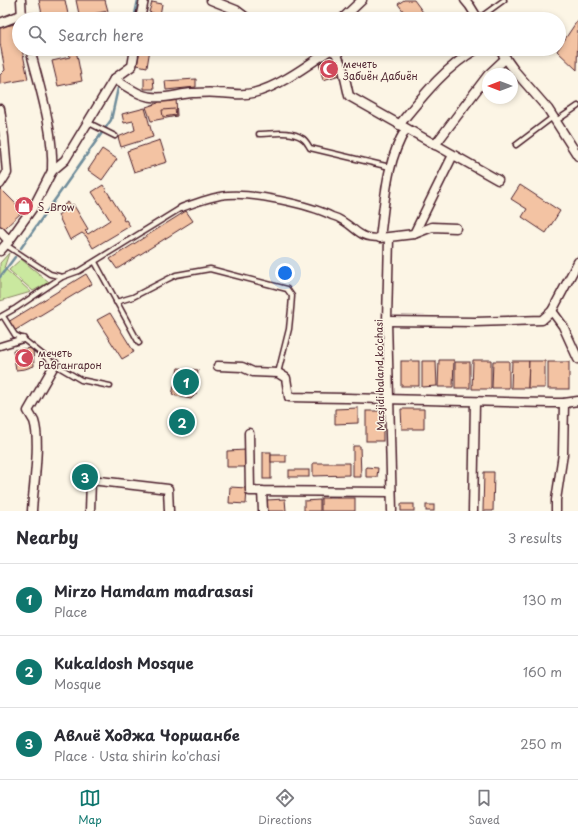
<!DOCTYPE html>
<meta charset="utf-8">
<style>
body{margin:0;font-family:"Playpen Sans",sans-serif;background:#f2f2f3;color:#2b2b33}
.compass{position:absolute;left:482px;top:68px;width:36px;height:36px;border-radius:50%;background:#fff;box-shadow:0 2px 6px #0003;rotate:270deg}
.you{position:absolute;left:285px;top:273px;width:14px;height:14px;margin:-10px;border:3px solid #fff;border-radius:50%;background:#1a73e8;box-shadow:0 0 0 6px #1a73e833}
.badge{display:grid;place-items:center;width:26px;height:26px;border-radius:50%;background:#0f766e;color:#fff;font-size:13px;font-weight:700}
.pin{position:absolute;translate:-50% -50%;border:2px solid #fff;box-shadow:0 1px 4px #0006}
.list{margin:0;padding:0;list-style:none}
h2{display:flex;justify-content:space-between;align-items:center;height:52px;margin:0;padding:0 16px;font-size:17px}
h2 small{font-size:13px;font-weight:400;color:#7c7c81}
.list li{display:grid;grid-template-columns:26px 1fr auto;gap:12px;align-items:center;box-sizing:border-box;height:72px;padding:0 16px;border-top:1px solid #e1e1e2}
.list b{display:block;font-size:15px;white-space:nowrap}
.list p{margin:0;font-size:13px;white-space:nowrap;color:#7c7c81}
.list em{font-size:13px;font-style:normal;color:#7c7c81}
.icon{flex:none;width:22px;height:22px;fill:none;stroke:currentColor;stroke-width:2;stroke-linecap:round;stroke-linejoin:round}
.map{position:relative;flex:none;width:578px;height:511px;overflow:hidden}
.search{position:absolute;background:#fff;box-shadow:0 2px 6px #0003;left:12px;right:12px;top:12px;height:44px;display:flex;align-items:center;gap:10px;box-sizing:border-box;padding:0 14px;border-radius:22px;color:#7c7c81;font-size:15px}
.sheet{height:268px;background:#fff}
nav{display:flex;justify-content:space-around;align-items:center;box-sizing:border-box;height:56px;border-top:1px solid #e1e1e2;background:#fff;font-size:11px;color:#7c7c81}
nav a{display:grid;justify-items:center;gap:2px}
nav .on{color:#0f766e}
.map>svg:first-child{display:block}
</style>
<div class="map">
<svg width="578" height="511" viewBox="0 0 578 511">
<rect width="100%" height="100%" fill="#fcf5e5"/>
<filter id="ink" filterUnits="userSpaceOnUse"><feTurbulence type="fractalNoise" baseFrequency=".025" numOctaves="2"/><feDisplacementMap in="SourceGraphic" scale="8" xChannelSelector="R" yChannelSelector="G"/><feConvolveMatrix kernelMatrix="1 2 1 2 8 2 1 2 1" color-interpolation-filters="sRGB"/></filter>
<g filter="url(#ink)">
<g fill="#cae89f" stroke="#8a8465">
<path d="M9 253 4 268 31 292 0 301V263Z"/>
<path d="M21 259 49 282 33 291 9 270Z"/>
</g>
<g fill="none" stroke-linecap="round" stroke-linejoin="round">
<g stroke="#6f8d9b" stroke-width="2.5">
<path d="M134 19 138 0"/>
<path d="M21 248 111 120 118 88"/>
<path d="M0 277 15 257"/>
</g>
</g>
<g fill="#f3c3a3" stroke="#4a1f2b">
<path d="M39 0H65L69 19H43Z"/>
<path d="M76 0H105L108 11 87 15 88 19H80Z"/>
<path d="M404 0H414L428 19H403L407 16 398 4Z"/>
<path d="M152 2 162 4 160 15 149 12Z"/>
<path d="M577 21 578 22 577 70 557 51Z"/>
<path d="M16 24 19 38V49H22L28 79 0 84V75L5 70 0 43V27Z"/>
<path d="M68 49H80L76 50 82 81 58 86 52 61 70 57Z"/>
<path d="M140 49H150L147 67 137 65Z"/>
<path d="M335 58 340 75 323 80 319 63Z"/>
<path d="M144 78H153L154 89H144Z"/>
<path d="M196 79V87L166 90 165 81Z"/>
<path d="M176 98 177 116 151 121 146 107 158 103 160 99Z"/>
<path d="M145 108 153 137 121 147 118 137 135 130 133 121 124 123 122 114Z"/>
<path d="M175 109 176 115 163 117 162 110Z"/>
<path d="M160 140 167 162 134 172 127 151Z"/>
<path d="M102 149 117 159 102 180 88 170Z"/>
<path d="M103 185 124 218 123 219 124 221 126 220 130 226 93 248 86 236 82 233 70 240 58 215 66 209 64 205 68 202 71 206 73 204 88 229 85 231 88 234 110 220 92 192Z"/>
<path d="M520 185 560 211 546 233 522 217 527 209 511 199Z"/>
<path d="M1 189 23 211 4 229 0 225V190Z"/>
<path d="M186 211 193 221 117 269 110 259Z"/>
<path d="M86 274 92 284 14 331 8 322Z"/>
<path d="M110 313 134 352 122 359 97 320Z"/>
<path d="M33 348 34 366 25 369 16 370 13 350Z"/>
<path d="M439 360H454L453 387H438Z"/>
<path d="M473 360H491V389H472Z"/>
<rect x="401" y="361" width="18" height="25"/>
<path d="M422 361H436L437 386 422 387Z"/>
<path d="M493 361H509V388H492Z"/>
<path d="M512 361H529L528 388H511Z"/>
<path d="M529 361H545V388H528Z"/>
<rect x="455" y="362" width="15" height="26"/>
<rect x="548" y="362" width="21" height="27"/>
<path d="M178 368 198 370 196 394 191 399 172 395Z"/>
<path d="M358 408V423L335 424V409Z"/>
<path d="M401 409H424V429H402Z"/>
<rect x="366" y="411" width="17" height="30"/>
<path d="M189 415V429H176L175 416Z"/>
<path d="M353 446H360L361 477H353Z"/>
<path d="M246 450V467H227V451Z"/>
<rect x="263" y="452" width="8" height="27"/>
<rect x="271" y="455" width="15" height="7"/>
<path d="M313 463H349V475L313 476Z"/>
<path d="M366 467 378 468 377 477H366Z"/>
<rect x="289" y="470" width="20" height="7"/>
<path d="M484 472H494L493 511H483Z"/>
<path d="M230 487 247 488 246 504 229 503Z"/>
<rect x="321" y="498" width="34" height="13"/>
<path d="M285 499 286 511H268L267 500Z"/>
<path d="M320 500V511H304V501Z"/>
<rect x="401" y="504" width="13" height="7"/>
<rect x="426" y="505" width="8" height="6"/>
</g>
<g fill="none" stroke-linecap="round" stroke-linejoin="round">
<g stroke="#4a1f2b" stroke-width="7">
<g id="service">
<path d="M478 19 504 0"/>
<path d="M556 121 578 106"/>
<path d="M87 122 115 136"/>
<path d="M259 134C272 134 291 130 302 138 306 140 308 145 310 148L390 167"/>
<path d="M516 145 553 117"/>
<path d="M6 245 50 274 62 277 79 271 181 208"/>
<path d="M95 262 139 343"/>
<path d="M116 302 133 297 166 280 176 275 210 269 287 289 292 296 291 309 289 329 278 373"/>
<path d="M3 316 15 335 23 339 57 366 81 380 110 386"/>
<path d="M0 317 16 308 62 277"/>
</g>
</g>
<g stroke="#4a1f2b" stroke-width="9">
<g id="pedestrian">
<path d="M181 208C196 203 212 196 228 195 254 193 308 204 332 216 336 217 340 219 343 221 359 231 359 238 380 238"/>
<path d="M0 346 23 339"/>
</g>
</g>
<g stroke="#4a1f2b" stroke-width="11">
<g id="minor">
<path d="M21 0 22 19"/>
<path d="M211 0 236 10 248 19"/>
<path d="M465 0 470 6 478 19"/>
<path d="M140 19 144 0"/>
<path d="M342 19 362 0"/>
<path d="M0 23 21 15"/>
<path d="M30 49C40 89 54 130 52 171"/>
<path d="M330 49V50L336 53 343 69 349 96 498 180"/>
<path d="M499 49 514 70 548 109 578 156"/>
<path d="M489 74 506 58"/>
<path d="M114 79C126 86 139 96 152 97 165 99 179 94 192 93 201 93 210 92 219 93 231 93 241 96 253 93 279 87 308 65 330 50"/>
<path d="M0 109 4 137 7 173 0 184"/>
<path d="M399 125C422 97 445 67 477 49"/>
<path d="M406 129C386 161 385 201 380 238L414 234 432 227 456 228"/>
<path d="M435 145 488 75"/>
<path d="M0 231 9 241"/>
<path d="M414 234 453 155"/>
<path d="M389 238 387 321 392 511"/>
<path d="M0 251 9 241 34 206 52 171 65 160 114 79 132 66 135 49"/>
<path d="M552 311 563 326 578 359"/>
<path d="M387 321 475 322 542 320 552 311 578 262"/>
<path d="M218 366 242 367 253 372 278 373 286 378 289 397C381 398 473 402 564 403L578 401"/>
<path d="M249 433 250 491 391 492"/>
<path d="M262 491 263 511"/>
<path d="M32 511C33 488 41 442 34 421 32 418 30 414 28 411L55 364"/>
<path d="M90 511 91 480 168 489 169 511"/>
<path d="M473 511 475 402"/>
<path d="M556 511V500L563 454 564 403"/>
</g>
</g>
<use href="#service" stroke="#fcf5e5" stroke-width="4"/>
<use href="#pedestrian" stroke="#fcf5e5" stroke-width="6"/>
<use href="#minor" stroke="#fcf5e5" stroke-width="8"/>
</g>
</g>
<defs>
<g id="mosque-disc" transform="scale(1)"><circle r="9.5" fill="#d1495b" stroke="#fcf5e5"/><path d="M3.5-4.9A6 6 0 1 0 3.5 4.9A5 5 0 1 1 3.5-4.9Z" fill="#fff"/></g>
<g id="shop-disc" transform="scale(1)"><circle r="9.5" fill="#d1495b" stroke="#fcf5e5"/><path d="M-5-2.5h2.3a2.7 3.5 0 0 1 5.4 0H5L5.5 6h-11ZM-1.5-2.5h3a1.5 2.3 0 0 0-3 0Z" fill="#fff"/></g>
</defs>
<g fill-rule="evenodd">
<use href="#mosque-disc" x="329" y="69"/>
<use href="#shop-disc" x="24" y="206"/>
<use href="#mosque-disc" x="24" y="358"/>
</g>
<g text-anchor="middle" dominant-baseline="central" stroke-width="3" stroke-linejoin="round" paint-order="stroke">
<g font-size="10" fill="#4a1f2b" stroke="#fcf5e5" text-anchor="start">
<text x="343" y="63">мечеть<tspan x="343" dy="12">Забиён Дабиён</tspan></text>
<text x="38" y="206">S_Brow</text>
<text x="38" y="352">мечеть<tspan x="38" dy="12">Равгангарон</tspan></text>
</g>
<g font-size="10" fill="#4a1f2b" stroke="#fcf5e5">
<text transform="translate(379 375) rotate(-91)">Masjidi baland ko'chasi</text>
</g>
</g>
</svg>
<svg class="compass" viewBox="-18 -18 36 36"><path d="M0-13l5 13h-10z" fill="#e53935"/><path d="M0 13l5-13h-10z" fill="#7c7c81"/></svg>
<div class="you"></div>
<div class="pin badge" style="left:186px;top:382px">1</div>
<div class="pin badge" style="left:182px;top:422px">2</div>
<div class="pin badge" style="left:85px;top:477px">3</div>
<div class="search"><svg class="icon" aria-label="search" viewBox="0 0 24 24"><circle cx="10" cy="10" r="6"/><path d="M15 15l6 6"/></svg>Search here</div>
</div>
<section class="sheet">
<h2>Nearby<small>3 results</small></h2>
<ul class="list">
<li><span class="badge">1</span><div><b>Mirzo Hamdam madrasasi</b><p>Place</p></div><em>130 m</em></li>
<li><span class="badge">2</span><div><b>Kukaldosh Mosque</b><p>Mosque</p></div><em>160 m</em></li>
<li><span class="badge">3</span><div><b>Авлиё Ходжа Чоршанбе</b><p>Place · Usta shirin ko'chasi</p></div><em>250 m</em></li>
</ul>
</section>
<nav>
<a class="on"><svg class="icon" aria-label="map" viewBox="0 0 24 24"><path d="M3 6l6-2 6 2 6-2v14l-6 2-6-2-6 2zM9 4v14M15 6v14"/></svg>Map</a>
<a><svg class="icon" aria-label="directions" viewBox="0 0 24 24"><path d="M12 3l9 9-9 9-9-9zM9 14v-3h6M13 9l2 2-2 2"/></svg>Directions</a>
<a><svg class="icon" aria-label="saved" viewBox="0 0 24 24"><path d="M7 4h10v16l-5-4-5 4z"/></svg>Saved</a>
</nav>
